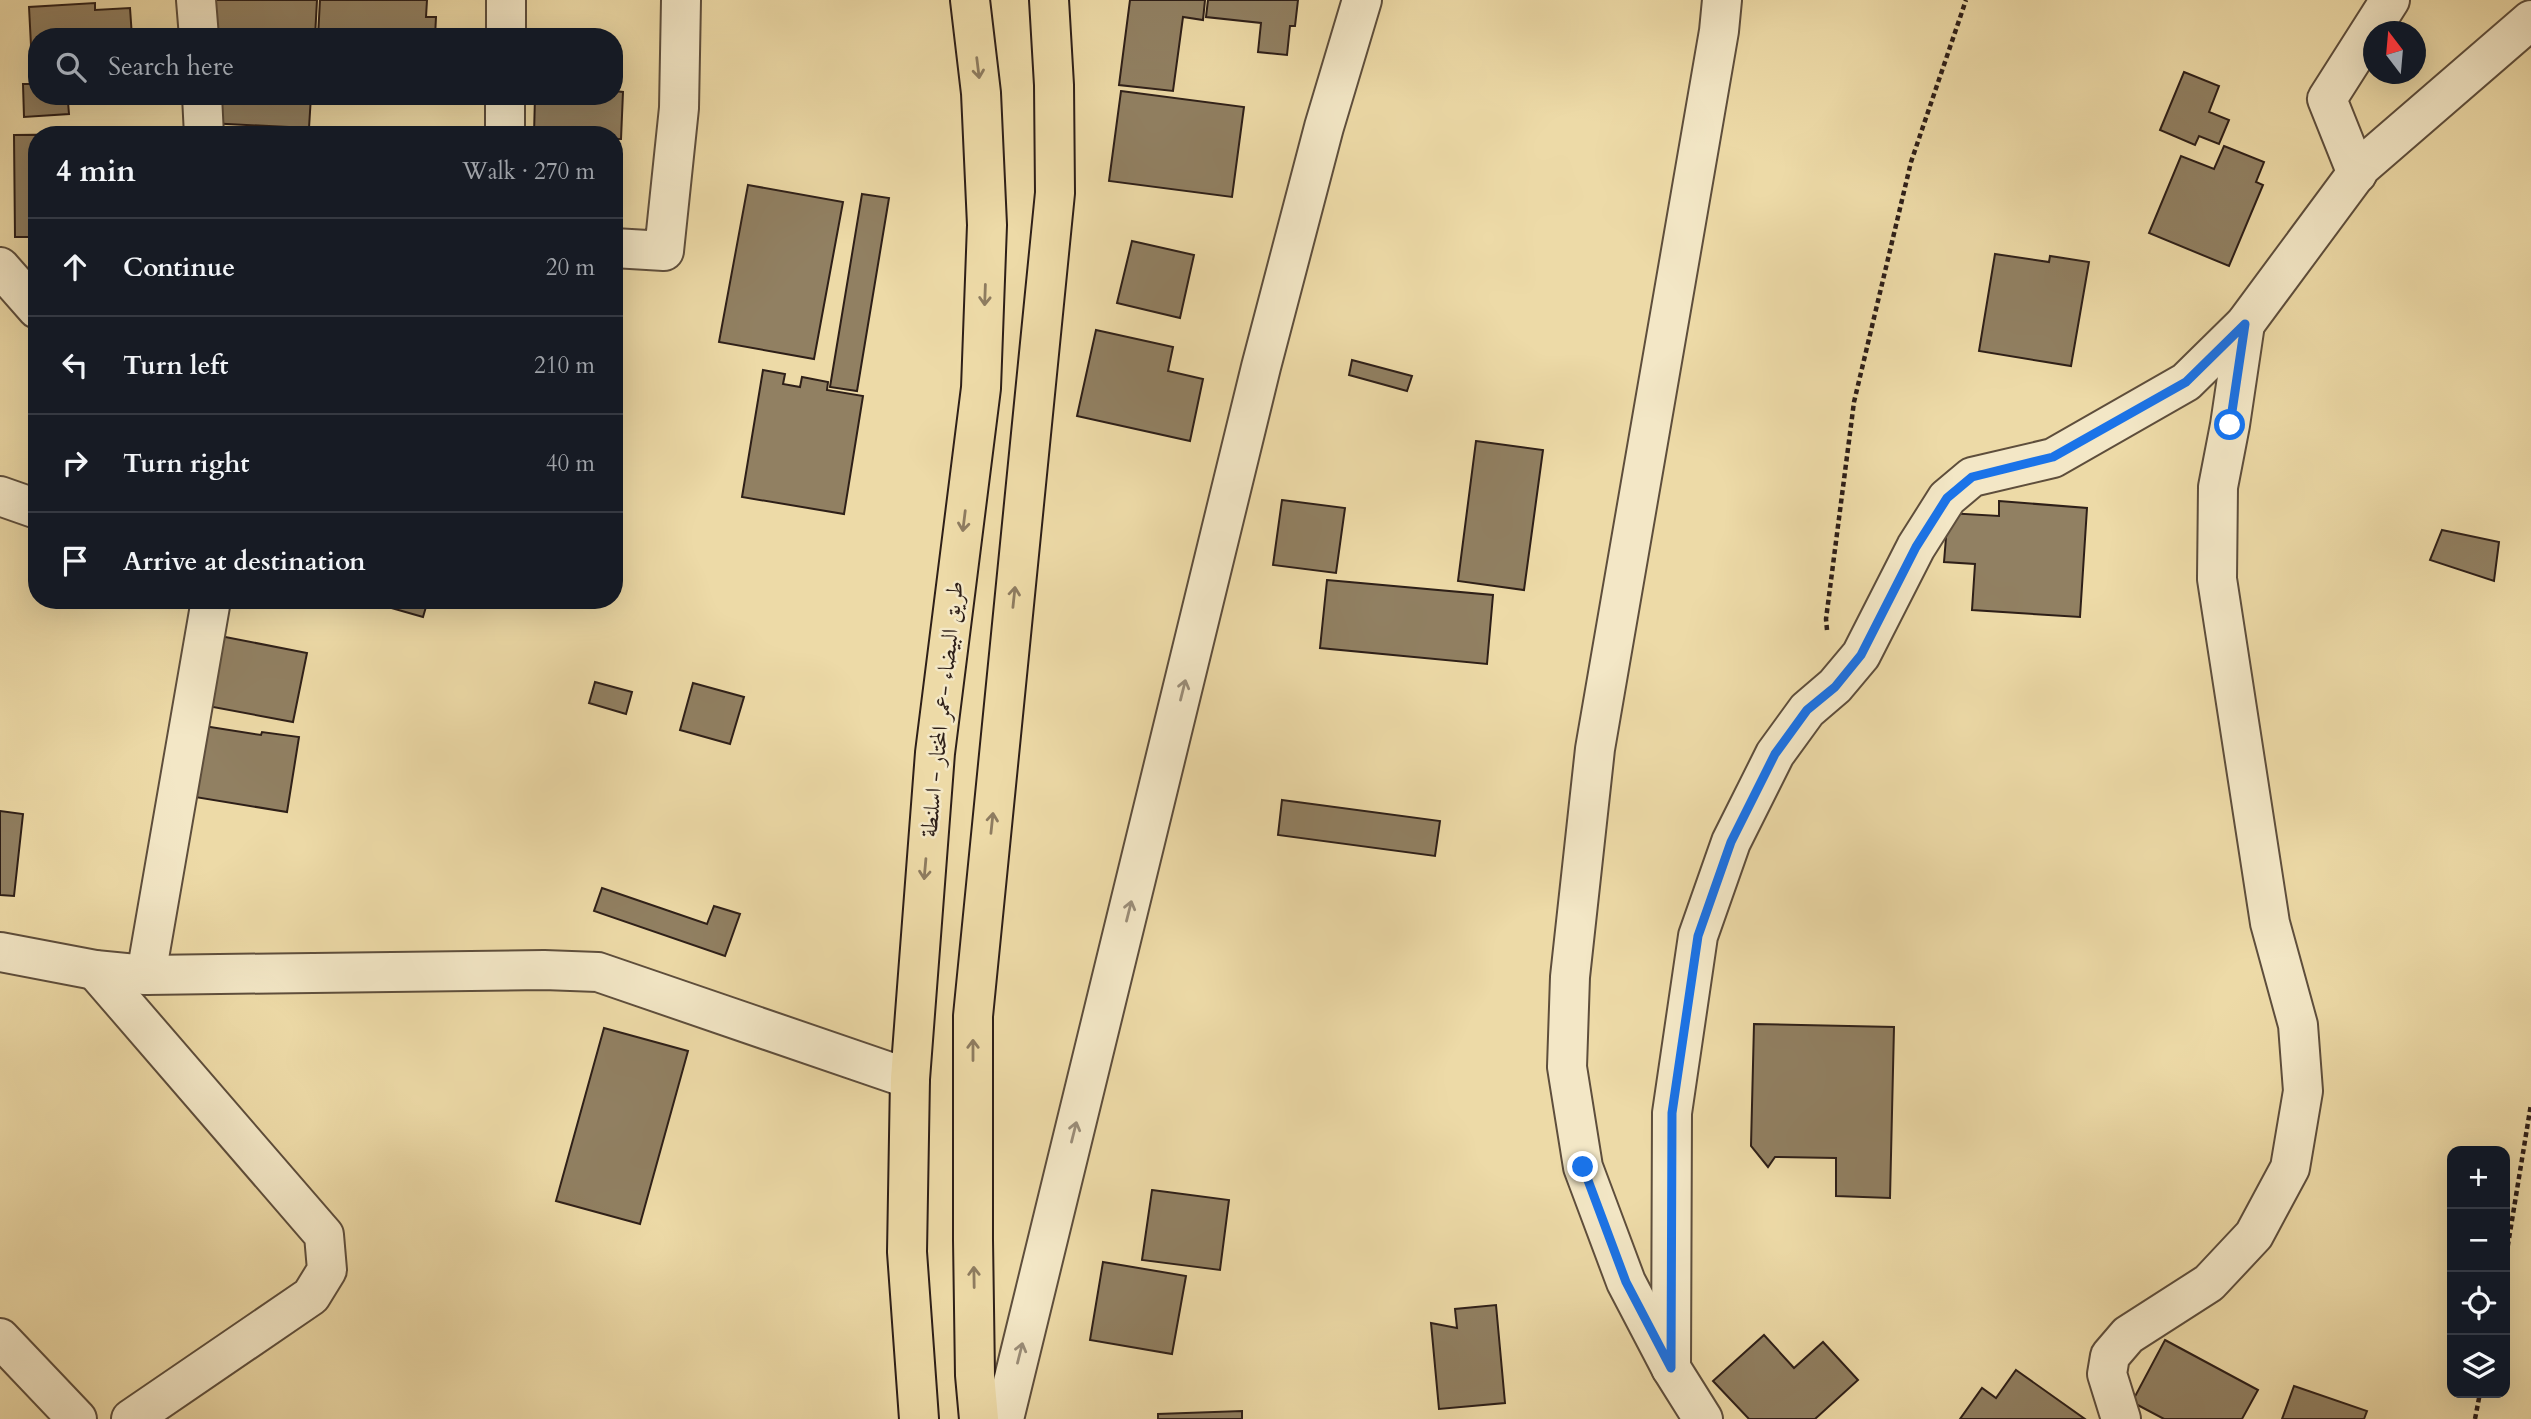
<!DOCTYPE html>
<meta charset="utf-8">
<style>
body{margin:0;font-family:Cardo,Amiri,serif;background:#242831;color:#f1f3f6}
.controls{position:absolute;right:21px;bottom:21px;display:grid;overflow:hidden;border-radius:14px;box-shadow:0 7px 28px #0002}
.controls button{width:63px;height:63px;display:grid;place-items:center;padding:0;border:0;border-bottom:2px solid #363941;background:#171b24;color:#f1f3f6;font:35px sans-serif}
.compass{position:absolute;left:2363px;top:21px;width:63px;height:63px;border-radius:50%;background:#171b24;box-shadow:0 7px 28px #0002;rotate:344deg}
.stop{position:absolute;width:21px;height:21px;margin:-16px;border:5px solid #1a73e8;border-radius:50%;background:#fff}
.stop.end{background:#1a73e8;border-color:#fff;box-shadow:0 2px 7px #0008}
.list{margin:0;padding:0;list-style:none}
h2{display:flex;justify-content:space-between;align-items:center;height:91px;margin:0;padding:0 28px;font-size:30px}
h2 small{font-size:23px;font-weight:400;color:#9ea1a6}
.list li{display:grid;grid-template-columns:46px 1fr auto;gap:21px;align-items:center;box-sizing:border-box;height:98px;padding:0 28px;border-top:2px solid #363941}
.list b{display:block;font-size:26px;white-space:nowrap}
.list em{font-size:23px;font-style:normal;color:#9ea1a6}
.icon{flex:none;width:38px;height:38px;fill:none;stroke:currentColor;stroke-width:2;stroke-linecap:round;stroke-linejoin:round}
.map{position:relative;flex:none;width:2531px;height:1419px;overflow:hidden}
.search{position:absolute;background:#171b24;box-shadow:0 7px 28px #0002;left:28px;top:28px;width:595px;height:77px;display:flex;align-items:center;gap:18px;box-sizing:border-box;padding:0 24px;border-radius:28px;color:#9ea1a6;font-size:26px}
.panel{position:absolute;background:#171b24;box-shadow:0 7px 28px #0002;left:28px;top:126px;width:595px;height:483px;border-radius:28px}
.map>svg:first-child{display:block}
</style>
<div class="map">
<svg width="2531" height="1419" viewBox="0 0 2531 1419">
<rect width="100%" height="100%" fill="#eddaa7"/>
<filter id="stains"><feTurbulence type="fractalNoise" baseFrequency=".00286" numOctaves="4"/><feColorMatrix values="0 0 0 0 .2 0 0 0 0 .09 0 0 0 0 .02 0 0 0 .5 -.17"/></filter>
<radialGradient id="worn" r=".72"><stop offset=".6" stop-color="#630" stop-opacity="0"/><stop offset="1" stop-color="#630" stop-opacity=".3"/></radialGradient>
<g fill="#918062" stroke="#2e1f18" stroke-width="2">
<path d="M215 0H317L315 37H213Z"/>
<path d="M320 0H427L426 17H436L435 37H318Z"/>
<path d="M1130 0H1205L1203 20 1183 17 1173 91 1119 85Z"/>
<path d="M1208 0H1298L1295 26H1290L1287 55 1258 52 1261 23 1206 17Z"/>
<path d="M95 3V10L130 8 132 37H37V96H134V99L68 102 69 114 24 117 23 84H33L29 7Z"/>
<path d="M2184 72 2219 86 2209 112 2229 120 2219 144 2199 136 2195 145 2160 130Z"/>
<path d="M614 91 623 92 621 139H614V135H534L535 96H614Z"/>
<path d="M1121 91 1244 107 1232 197 1109 181Z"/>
<path d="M209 96H311L309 128 208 123Z"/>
<path d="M220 128 303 133V135H219Z"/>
<path d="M102 134 37 135V237H15L14 135Z"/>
<path d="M2224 146 2264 162 2256 182 2263 185 2229 266 2149 233 2181 156 2214 169Z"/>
<path d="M748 185 843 202 814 359 719 342Z"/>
<path d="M862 194 889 198 857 391 830 387Z"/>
<path d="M1132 241 1194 255 1180 318 1117 303Z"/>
<path d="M1995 254 2049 262 2050 256 2089 262 2071 366 1979 351Z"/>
<path d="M1096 330 1173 347 1168 371 1203 379 1190 441 1077 416Z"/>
<path d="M1352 360 1412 376 1407 391 1349 375Z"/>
<path d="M37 368V424L35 425 33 369Z"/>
<path d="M763 370 785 374 783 384 800 387 802 377 828 382 827 390 863 396 844 514 742 497Z"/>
<path d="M1476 441 1543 450 1524 590 1458 581Z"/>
<path d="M1282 500 1345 508 1336 573 1273 565Z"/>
<path d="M1999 501 2087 508 2080 617 1972 610 1975 564 1944 562 1948 513 1999 516Z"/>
<path d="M2442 530 2499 542 2494 581 2430 560Z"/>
<path d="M1327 580 1493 595 1487 664 1320 648Z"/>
<path d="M390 600H428L423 617 388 607Z"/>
<path d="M210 634 307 653 293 722 197 704Z"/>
<path d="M595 682 632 692 626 714 589 703Z"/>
<path d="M693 683 744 697 730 744 680 730Z"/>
<path d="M204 726 261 735 262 732 299 737 287 812 195 797Z"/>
<path d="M1282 800 1440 821 1435 856 1278 835Z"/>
<path d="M0 811 23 814 14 896 0 895Z"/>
<path d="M602 888 707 924 714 906 740 914 725 956 594 911Z"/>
<path d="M1754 1024 1894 1027 1890 1198 1836 1196V1158L1775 1157 1768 1167 1751 1146Z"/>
<path d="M604 1028 688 1051 640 1224 556 1201Z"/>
<path d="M1152 1190 1229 1200 1220 1270 1142 1260Z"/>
<path d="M1103 1262 1186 1276 1172 1354 1090 1340Z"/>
<path d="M1496 1305 1505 1403 1439 1409 1431 1323 1457 1328 1455 1309Z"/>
<path d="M1764 1335 1794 1368 1823 1342 1858 1380 1815 1419H1749L1713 1381Z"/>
<path d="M2165 1340 2258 1390 2242 1419H2164L2132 1402Z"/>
<path d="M2016 1370 2085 1419H1960L1982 1388 1996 1398Z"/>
<path d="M2294 1386 2367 1411 2364 1419H2282Z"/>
<path d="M1242 1411V1419H1158V1414Z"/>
</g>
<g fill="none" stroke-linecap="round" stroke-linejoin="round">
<g stroke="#5e4e3c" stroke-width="42">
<g id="minor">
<path d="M196 0 199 37"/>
<path d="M506 37V0"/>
<path d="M202 96 204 135"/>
<path d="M505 135V96"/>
<path d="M2357 174 2327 99 2390 0"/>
<path d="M614 248 664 251 679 108 681 0"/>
<path d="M0 267 37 309"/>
<path d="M0 496 37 509"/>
<path d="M0 952 95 970 146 975 544 970 598 972 910 1079"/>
<path d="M95 970 324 1235 327 1270 311 1296 131 1419"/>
<path d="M146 975 211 600"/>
<path d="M0 1338 77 1419"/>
<path d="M1671 1368 1672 1113 1698 936 1731 842 1775 754 1807 710 1835 686 1861 655 1916 547 1947 498 1972 477 2053 458 2186 382 2245 324 2362 166 2531 20"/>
<path d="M1004 1419 1261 367 1324 127 1362 0"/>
<path d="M1703 1419 1671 1368 1626 1282 1583 1167 1567 1067 1570 977 1595 749 1719 31 1722 0"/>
<path d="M2121 1419 2107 1374 2110 1356 2128 1335 2209 1283 2254 1235 2290 1168 2303 1091 2298 1025 2270 923 2217 579 2218 487 2230 425 2245 324"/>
</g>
</g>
<g stroke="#2e1f18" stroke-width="42">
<g id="major">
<path d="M919 1419 907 1252 910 1079 935 753 981 388 987 225 981 93 970 0"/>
<path d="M979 1419 975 1375 973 1240V1016L1055 193 1054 85 1049 0"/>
</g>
</g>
<g stroke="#2e1f18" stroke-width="4.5" stroke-dasharray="5 3.5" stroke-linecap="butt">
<path d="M1827 630 1826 619 1854 402 1911 162 1966 0"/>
<path d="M2505 1263 2531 1104"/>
<path d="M2475 1419 2480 1393"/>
</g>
<use href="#minor" stroke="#f3e7c6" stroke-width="38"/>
<use href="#major" stroke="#eddaa7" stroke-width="38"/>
</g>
<defs><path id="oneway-shaft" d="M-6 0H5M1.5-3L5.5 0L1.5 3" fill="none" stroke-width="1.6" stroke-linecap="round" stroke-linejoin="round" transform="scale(1.75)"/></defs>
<g stroke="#8e7c60">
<use href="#oneway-shaft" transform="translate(978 68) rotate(83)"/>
<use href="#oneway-shaft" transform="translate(985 295) rotate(92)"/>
<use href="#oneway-shaft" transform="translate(964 521) rotate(97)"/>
<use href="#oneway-shaft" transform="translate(1014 597) rotate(-84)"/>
<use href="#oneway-shaft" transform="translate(992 823) rotate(-84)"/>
<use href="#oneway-shaft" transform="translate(925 869) rotate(95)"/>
<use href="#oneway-shaft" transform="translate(973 1050) rotate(-90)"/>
<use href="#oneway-shaft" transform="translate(974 1277) rotate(-91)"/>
</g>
<g stroke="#9a8d78">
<use href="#oneway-shaft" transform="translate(1183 690) rotate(-76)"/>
<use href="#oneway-shaft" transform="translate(1129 911) rotate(-76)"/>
<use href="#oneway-shaft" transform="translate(1074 1132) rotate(-76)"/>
<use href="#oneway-shaft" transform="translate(1020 1353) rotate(-76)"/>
</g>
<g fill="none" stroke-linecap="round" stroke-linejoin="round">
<path stroke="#1a73e8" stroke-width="9" d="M1583 1167 1626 1282 1671 1368 1672 1113 1698 936 1731 842 1775 754 1807 710 1835 687 1861 655 1916 547 1947 498 1972 477 2053 457 2186 382 2245 324 2230 425"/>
</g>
<g text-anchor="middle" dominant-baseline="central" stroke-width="5" stroke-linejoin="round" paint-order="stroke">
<g font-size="23" fill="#2e1f18" stroke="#f3e7c6">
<text transform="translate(942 709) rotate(-84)">طريق البيضاء -عمر المختار - اسلنطة</text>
</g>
</g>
<rect width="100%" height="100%" filter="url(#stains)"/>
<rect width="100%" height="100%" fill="url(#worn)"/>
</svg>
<div class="controls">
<button>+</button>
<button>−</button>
<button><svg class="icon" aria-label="locate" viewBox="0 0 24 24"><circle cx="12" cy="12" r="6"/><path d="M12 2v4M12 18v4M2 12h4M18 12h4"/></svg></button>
<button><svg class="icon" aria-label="layers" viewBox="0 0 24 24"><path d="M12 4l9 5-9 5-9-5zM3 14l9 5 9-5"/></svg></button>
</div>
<svg class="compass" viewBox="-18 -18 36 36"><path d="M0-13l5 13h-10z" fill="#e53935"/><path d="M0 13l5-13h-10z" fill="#9ea1a6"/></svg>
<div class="stop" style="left:2230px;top:425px"></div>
<div class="stop end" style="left:1583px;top:1167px"></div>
<div class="search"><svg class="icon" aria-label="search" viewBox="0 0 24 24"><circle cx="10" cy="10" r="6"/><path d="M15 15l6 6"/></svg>Search here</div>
<section class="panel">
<h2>4 min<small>Walk · 270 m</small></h2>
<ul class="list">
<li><svg class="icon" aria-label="ahead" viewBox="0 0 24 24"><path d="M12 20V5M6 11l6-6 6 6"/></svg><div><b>Continue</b></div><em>20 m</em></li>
<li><svg class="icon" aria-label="left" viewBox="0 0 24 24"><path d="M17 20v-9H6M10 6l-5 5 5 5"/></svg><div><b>Turn left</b></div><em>210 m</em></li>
<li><svg class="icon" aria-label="right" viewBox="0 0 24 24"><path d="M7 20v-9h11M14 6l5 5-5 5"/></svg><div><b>Turn right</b></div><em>40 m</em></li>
<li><svg class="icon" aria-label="arrive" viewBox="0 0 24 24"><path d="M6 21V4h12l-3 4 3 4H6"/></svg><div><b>Arrive at destination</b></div></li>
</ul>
</section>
</div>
